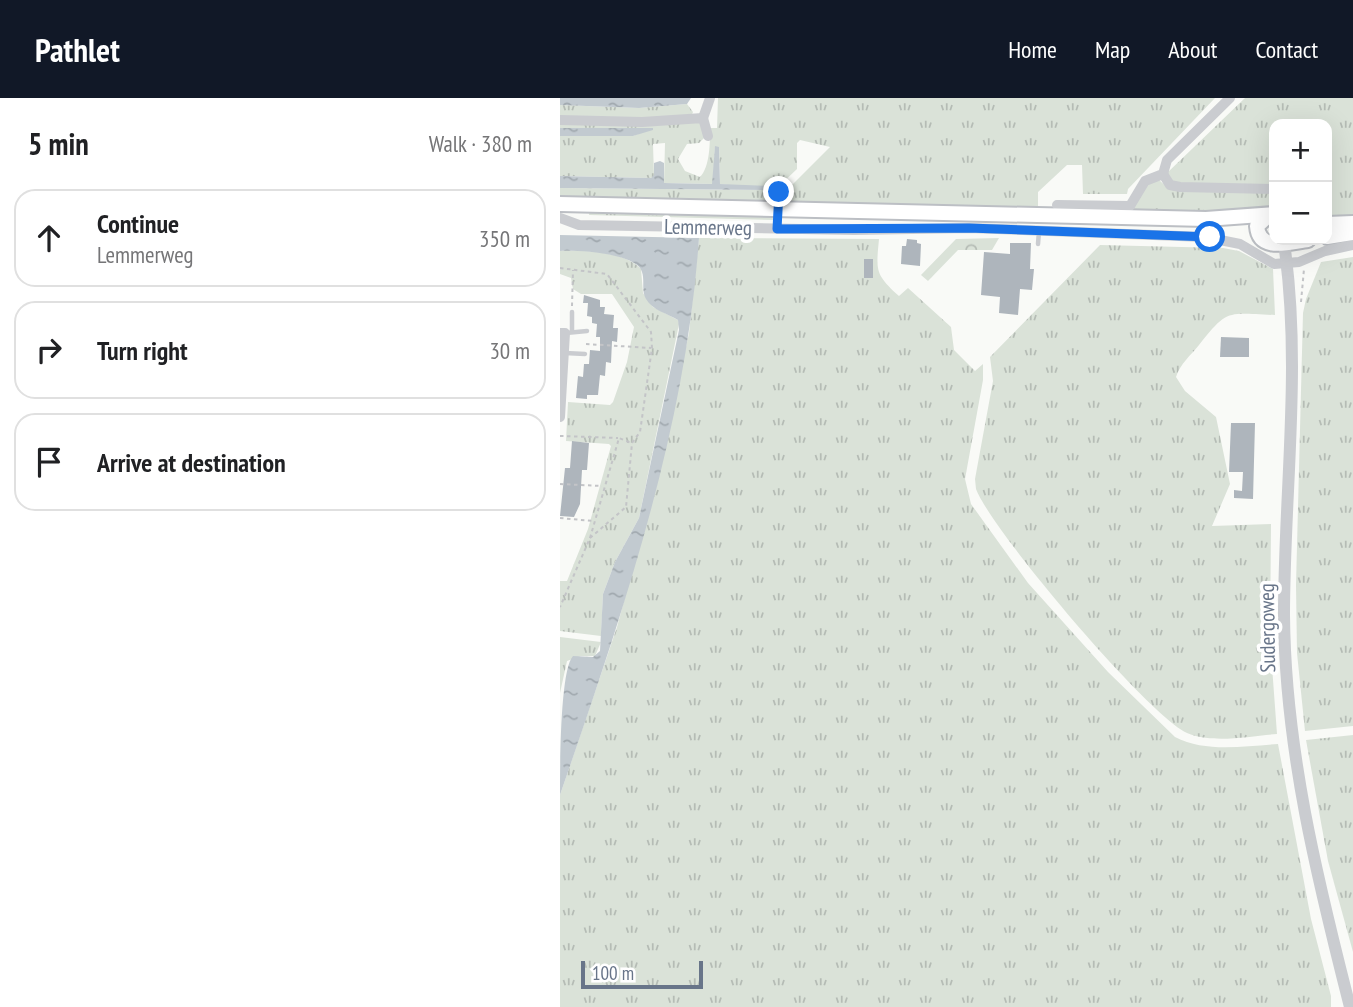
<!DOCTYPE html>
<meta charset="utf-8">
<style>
body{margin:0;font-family:"PT Sans Narrow",sans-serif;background:#f6f6f6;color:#202124}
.controls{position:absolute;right:21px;top:21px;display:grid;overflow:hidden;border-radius:14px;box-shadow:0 7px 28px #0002}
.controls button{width:63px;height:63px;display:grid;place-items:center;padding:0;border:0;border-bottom:2px solid #e0e0e0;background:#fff;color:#202124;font:35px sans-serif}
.scale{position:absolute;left:21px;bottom:18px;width:122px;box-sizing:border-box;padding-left:7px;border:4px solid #687589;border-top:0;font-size:19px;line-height:24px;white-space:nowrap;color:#687589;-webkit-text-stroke:5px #fff;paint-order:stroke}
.stop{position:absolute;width:21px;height:21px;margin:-16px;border:5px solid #1a73e8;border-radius:50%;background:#fff}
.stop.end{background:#1a73e8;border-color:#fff;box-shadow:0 2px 7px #0008}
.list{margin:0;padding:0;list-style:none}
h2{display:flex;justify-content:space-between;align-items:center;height:91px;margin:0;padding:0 28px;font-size:30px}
h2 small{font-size:23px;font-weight:400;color:#757577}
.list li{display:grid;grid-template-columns:46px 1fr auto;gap:21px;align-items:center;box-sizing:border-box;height:98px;margin:0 14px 14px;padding:0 14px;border:2px solid #e0e0e0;border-radius:21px}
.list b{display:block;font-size:26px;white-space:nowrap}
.list p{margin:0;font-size:23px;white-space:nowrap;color:#757577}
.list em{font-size:23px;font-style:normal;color:#757577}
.icon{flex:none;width:38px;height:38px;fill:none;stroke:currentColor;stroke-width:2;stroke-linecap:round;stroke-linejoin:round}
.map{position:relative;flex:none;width:793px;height:909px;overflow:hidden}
header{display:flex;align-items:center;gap:42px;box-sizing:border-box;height:98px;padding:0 35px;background:#111827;color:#fff}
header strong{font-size:33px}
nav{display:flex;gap:38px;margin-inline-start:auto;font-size:24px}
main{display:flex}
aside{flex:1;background:#fff}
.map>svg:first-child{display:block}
</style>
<header>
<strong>Pathlet</strong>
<nav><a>Home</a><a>Map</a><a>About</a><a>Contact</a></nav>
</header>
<main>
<aside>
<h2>5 min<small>Walk · 380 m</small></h2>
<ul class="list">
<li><svg class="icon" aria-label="ahead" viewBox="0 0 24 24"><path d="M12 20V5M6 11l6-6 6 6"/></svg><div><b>Continue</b><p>Lemmerweg</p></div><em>350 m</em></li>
<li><svg class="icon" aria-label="right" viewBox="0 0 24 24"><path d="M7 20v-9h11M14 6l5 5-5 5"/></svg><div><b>Turn right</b></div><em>30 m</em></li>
<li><svg class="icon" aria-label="arrive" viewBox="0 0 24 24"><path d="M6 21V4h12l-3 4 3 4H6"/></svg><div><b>Arrive at destination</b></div></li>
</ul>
</aside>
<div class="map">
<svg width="793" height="909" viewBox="0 0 793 909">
<defs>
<pattern id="grass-tufts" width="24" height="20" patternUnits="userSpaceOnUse" patternTransform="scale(1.75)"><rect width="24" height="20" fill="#dae2d8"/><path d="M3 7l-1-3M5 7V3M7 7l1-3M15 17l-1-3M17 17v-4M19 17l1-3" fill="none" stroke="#b5bcb5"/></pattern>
<pattern id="forest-crowns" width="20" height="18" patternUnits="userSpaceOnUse" patternTransform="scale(1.75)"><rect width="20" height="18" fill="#dae2d8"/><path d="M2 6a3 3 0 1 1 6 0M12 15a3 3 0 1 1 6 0" fill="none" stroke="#b5bcb5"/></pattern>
<pattern id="water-ripples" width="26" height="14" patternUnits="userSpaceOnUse" patternTransform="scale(1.75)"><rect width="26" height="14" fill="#c2cad0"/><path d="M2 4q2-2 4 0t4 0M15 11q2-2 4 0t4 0" fill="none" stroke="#a1a9af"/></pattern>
</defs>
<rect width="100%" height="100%" fill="#f9faf7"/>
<g fill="url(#grass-tufts)">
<path d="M158 0H655L568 91 567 96H523L522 67H507L478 94V112L238 106 221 102 223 90 228 91 270 49 240 42 237 45V71L216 91 214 102 206 106 0 101V90L209 92 160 86 159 49H155L153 86 104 85 105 45 93 46 94 78 91 80 0 78V38H73L93 30H0V23L140 24 145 39 139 45 127 46 118 61 125 73 140 79C150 69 150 45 150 30H157Z"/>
<path d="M685 0H793V122L767 123V26H714V88L621 86 612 83 607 75Z"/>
<path d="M127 6 133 14 131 19H0V7L79 10Z"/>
<path d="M599 82 608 90 714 94V113L569 114 586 86Z"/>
<path d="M30 111 214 116 216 119 215 122 29 117Z"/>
<path d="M139 140 319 141C316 173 315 176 339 198L348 190 391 229 394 252 415 273 423 266V282L405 381 411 406 468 485 548 574 615 639C646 655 684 648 718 646L751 821 771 898V909H0V697L57 529 100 369 129 235Z"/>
<path d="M540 147 663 150 679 153 713 171 715 217C668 216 669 209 639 247 631 257 620 266 616 279L625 293 656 319 670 386 652 428 711 426 710 541 717 636C690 638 653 646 627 635 588 617 432 433 416 391L415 381 433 283 430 259Z"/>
<path d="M0 153C23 152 64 153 81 171L83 195 93 209 118 222 119 226 79 420 55 464 43 496 41 538 0 533V483H7L28 431 51 348 49 346 6 343 8 304 50 307 53 304 67 264 74 229 52 196H21L13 191 11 180 0 176Z"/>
<path d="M793 159V628L745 633 737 555 736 487 743 215 746 201 761 164Z"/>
<path d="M0 539 41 544 35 558H21L7 563 0 595Z"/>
<path d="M793 637V854L768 763 746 642Z"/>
</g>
<path fill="url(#forest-crowns)" d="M439 140 432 152H398L368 183 361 177 396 141Z"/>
<g fill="url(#water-ripples)">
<path d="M0 0H131L127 6 79 10 0 7Z"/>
<path d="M0 30H93V32L73 38H0Z"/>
<path d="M155 48 159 49 160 86 209 88 210 92 0 90V78L91 80 94 77V65L100 63 104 65V85L152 86Z"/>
<path d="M0 137 139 140C126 332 62 517 0 697 0 671 0 571 13 558L33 559 40 553 43 496 55 464 79 420 119 232 118 222C108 216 92 212 86 201 81 193 85 183 82 174 77 155 17 152 0 153Z"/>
</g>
<g fill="#aeb5bc">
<path d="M347 141 357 142V145L361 146 360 168 341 166 342 148H346Z"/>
<path d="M450 145H471L470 171H474L472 192 460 191 458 217 439 215 440 199 421 197 424 154 450 156Z"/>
<rect x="304" y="161" width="9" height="19"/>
<path d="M24 197 40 202V209H45L44 216 54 217 53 230H58L57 244 52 243 51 265 46 264 45 278 40 277 38 297H27V301L16 300 18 278 23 279 24 266H29L30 252 40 253V239H36L37 226 32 225V219L27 218 28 205H23Z"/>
<path d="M661 239 689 240V259H660Z"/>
<path d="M671 325H695L693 401 674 400V392L682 393 683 374H669Z"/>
<path d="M12 343 29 345 27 372H22L20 406 14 419 0 418 5 370H10Z"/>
</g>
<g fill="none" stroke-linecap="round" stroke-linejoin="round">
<g stroke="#bcbfc4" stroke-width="18">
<g id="primary">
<path d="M0 106 646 121 714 116"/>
<path d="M709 117 697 128C699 155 730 144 748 142"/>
<path d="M767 126 793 125"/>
<path d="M767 139 793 135"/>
</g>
</g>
<g stroke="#c3c4c7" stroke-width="2" stroke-dasharray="3.5 3.5" stroke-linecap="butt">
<path d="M0 170 47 176 91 234 92 250 80 334 72 345 66 409 30 440 0 509"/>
<path d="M741 204 744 171"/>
<path d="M12 208 13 172"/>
<path d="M26 246 91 250"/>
<path d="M0 338 58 340"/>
<path d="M0 386 42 388"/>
<path d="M0 420 33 423"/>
<path d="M30 440 59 340 71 345"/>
</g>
<g stroke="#caccd0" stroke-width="4.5">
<path d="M217 131 221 91"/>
<path d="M478 146 479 133"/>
<path d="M12 232V214"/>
<path d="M6 235 27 233"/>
<path d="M5 255 25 256"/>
</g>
<g stroke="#caccd0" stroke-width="10">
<path d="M143 20 150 0"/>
<path d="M0 22 82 24 143 20 148 38"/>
<path d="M603 76 610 87 620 89 714 91"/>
<path d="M497 107 570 108 585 83 603 76 607 62 670 0"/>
<path d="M0 120 19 127 294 132 409 130 645 139 680 146 714 166 739 164 765 153 793 147"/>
<path d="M0 235H5L0 319"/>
</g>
<path stroke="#caccd0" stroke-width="12" d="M724 145C742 267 724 394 724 517 725 650 757 780 790 909"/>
<use href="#primary" stroke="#fff" stroke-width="14"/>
</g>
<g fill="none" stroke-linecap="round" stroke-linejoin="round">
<path stroke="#1a73e8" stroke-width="9" d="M219 94 217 131 409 130 650 139"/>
</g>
<g text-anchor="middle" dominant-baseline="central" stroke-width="7" stroke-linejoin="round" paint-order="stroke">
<g font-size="21" fill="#687589" stroke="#fff">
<text transform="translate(148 129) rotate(1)">Lemmerweg</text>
<text transform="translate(707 530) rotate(-91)">Sudergoweg</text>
</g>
</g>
</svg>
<div class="controls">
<button>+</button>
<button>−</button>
</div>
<div class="scale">100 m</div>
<div class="stop" style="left:650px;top:139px"></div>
<div class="stop end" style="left:219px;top:94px"></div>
</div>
</main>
